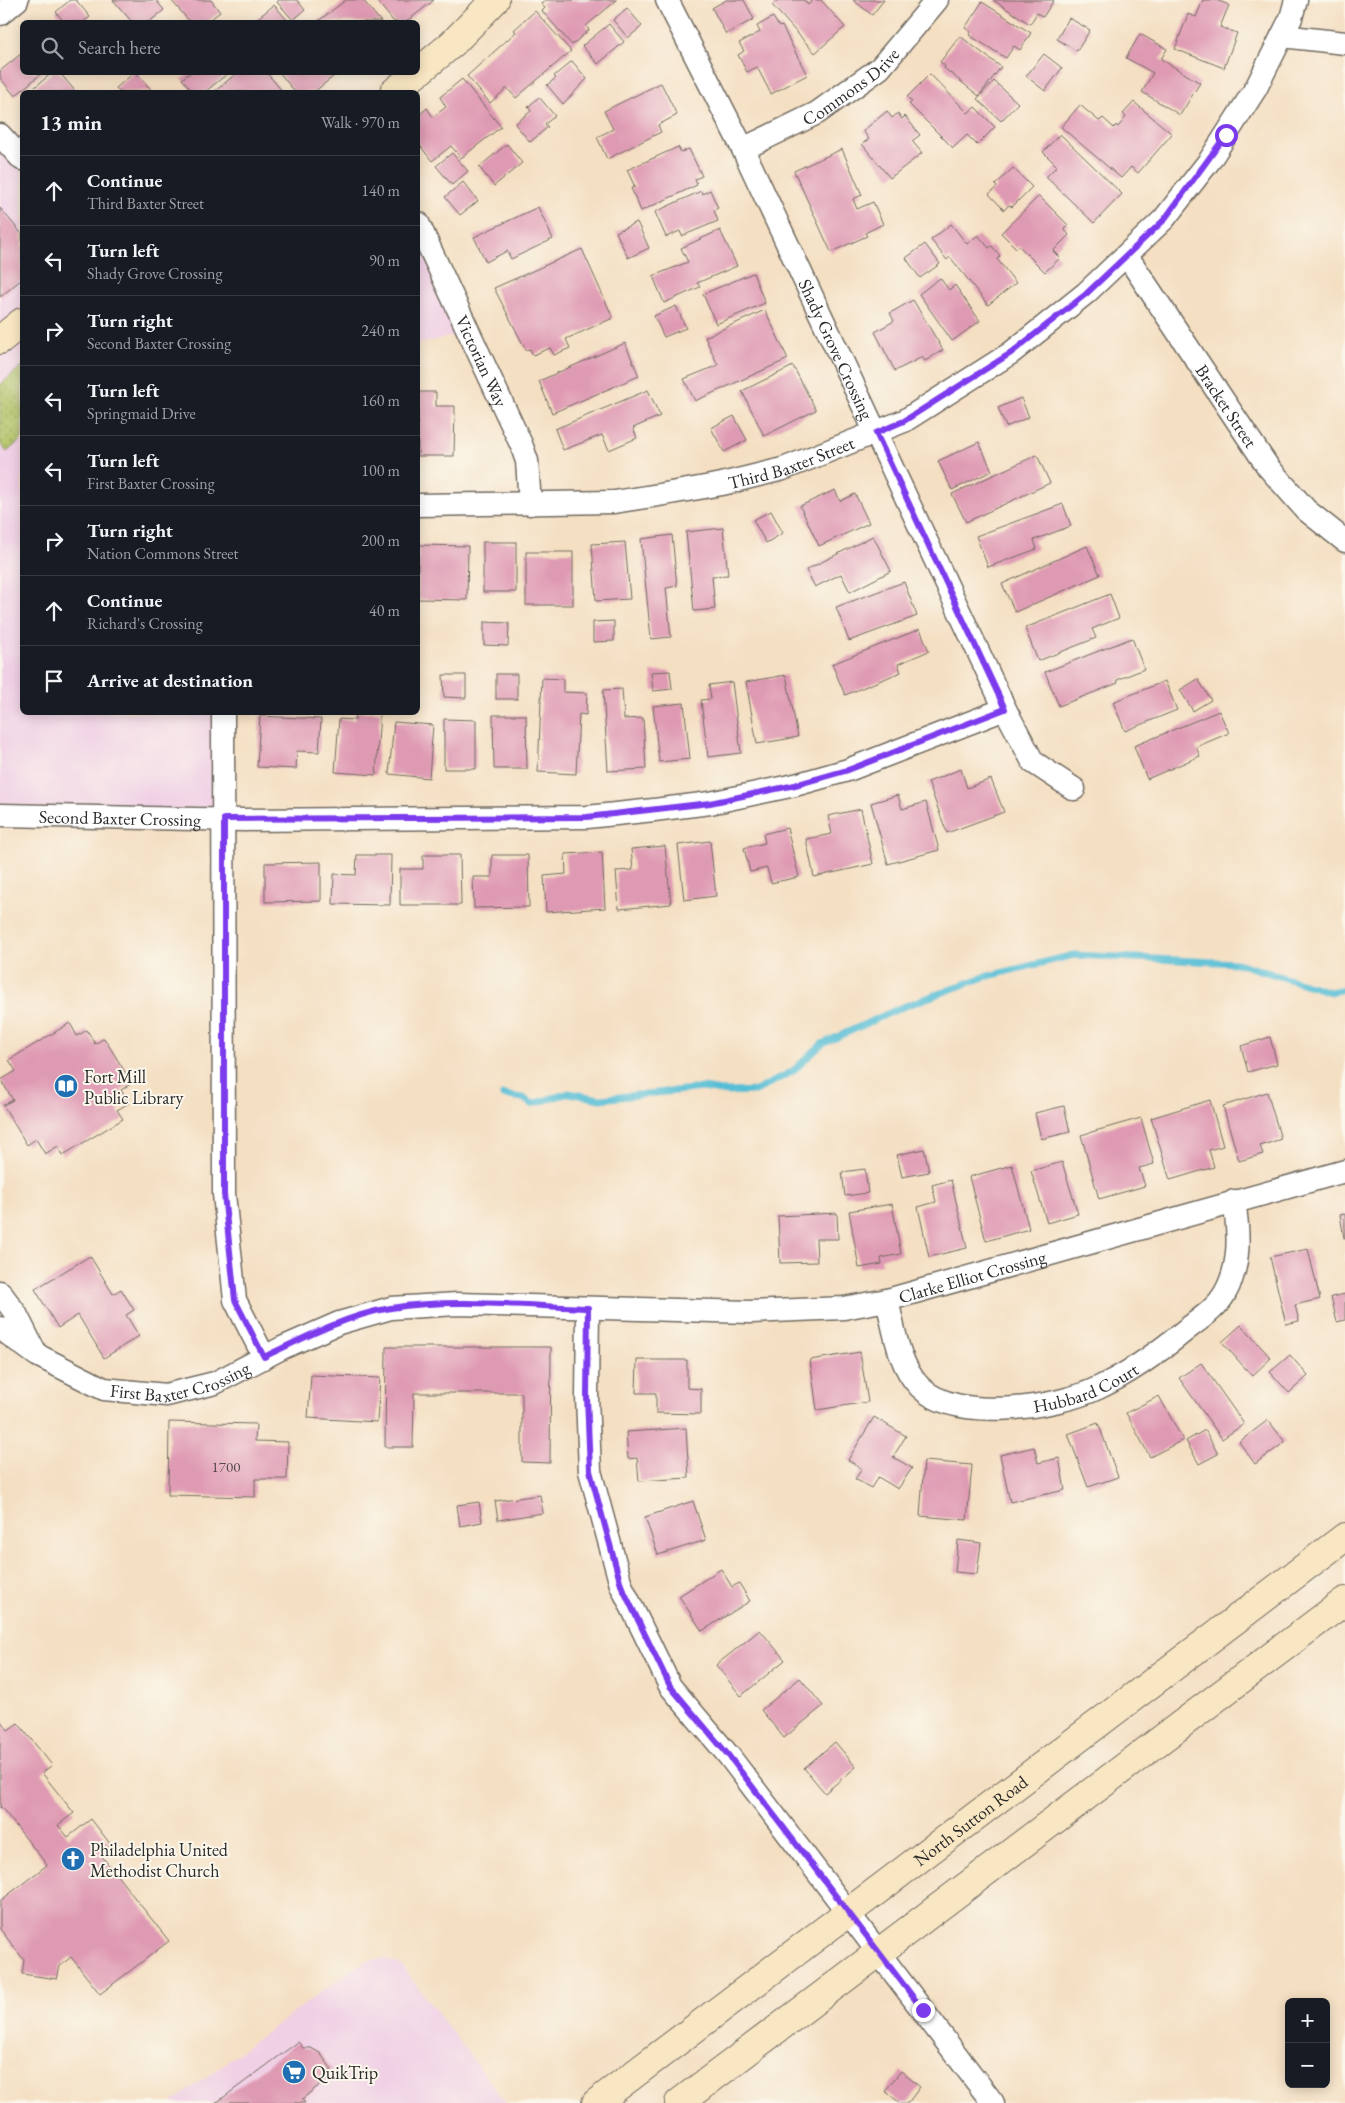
<!DOCTYPE html>
<meta charset="utf-8">
<style>
body{margin:0;font-family:"EB Garamond",serif;background:#242831;color:#f1f3f6}
.controls{position:absolute;right:15px;bottom:15px;display:grid;overflow:hidden;border-radius:8px;box-shadow:0 2px 12px #0003}
.controls button{width:45px;height:45px;display:grid;place-items:center;padding:0;border:0;border-bottom:1px solid #363941;background:#171b24;color:#f1f3f6;font:25px sans-serif}
.stop{position:absolute;width:15px;height:15px;margin:-11px;border:4px solid #7c3aed;border-radius:50%;background:#fff}
.stop.end{background:#7c3aed;border-color:#fff;box-shadow:0 1px 5px #0008}
.list{margin:0;padding:0;list-style:none}
h2{display:flex;justify-content:space-between;align-items:center;height:65px;margin:0;padding:0 20px;font-size:21px}
h2 small{font-size:16px;font-weight:400;color:#9ea1a6}
.list li{display:grid;grid-template-columns:32px 1fr auto;gap:15px;align-items:center;box-sizing:border-box;height:70px;padding:0 20px;border-top:1px solid #363941}
.list b{display:block;font-size:19px;white-space:nowrap}
.list p{margin:0;font-size:16px;white-space:nowrap;color:#9ea1a6}
.list em{font-size:16px;font-style:normal;color:#9ea1a6}
.icon{flex:none;width:28px;height:28px;fill:none;stroke:currentColor;stroke-width:2;stroke-linecap:round;stroke-linejoin:round}
.map{position:relative;flex:none;width:1345px;height:2103px;overflow:hidden}
.search{position:absolute;background:#171b24;box-shadow:0 2px 12px #0003;left:20px;top:20px;width:400px;height:55px;display:flex;align-items:center;gap:12px;box-sizing:border-box;padding:0 18px;border-radius:8px;color:#9ea1a6;font-size:19px}
.panel{position:absolute;background:#171b24;box-shadow:0 2px 12px #0003;left:20px;top:90px;width:400px;height:625px;border-radius:8px}
.map>svg:first-child{display:block}
</style>
<div class="map">
<svg width="1345" height="2103" viewBox="0 0 1345 2103">
<defs>
<pattern id="park-dots" width="8" height="8" patternUnits="userSpaceOnUse" patternTransform="scale(1.25)"><rect width="8" height="8" fill="#b1c164"/><path d="M2 2h.1M6 6h.1" fill="none" stroke="#909d53" stroke-width="1.8" stroke-linecap="round"/></pattern>
</defs>
<rect width="100%" height="100%" fill="#fbf7ec"/>
<filter id="ink" filterUnits="userSpaceOnUse"><feTurbulence type="fractalNoise" baseFrequency=".02" numOctaves="2"/><feDisplacementMap in="SourceGraphic" scale="10" xChannelSelector="R" yChannelSelector="G"/><feConvolveMatrix kernelMatrix="1 2 1 2 8 2 1 2 1" color-interpolation-filters="sRGB"/></filter>
<filter id="wash" filterUnits="userSpaceOnUse"><feTurbulence type="fractalNoise" baseFrequency=".0096" numOctaves="4" result="noise"/><feDisplacementMap in="SourceGraphic" scale="20" xChannelSelector="R" yChannelSelector="G"/><feGaussianBlur stdDeviation="1.12" result="paint"/><feColorMatrix in="noise" values="0 0 0 0 0 0 0 0 0 0 0 0 0 0 0 0 0 1.4 0 .05"/><feComposite in="paint" operator="in"/></filter>
<g filter="url(#wash)">
<rect width="100%" height="100%" fill="#f4dfc2"/>
<g fill="#f0d0e5">
<path d="M0 135 22 159V712L223 713 224 819 0 815Z"/>
<path d="M418 223 470 332 418 344Z"/>
<path d="M383 1958 401 1965 506 2103H171L354 1968 366 1961Z"/>
</g>
<path fill="url(#park-dots)" stroke="#6e7648" d="M22 366V439L7 452 0 444V385Z"/>
<g fill="none" stroke-linecap="round" stroke-linejoin="round">
<path stroke="#57bed5" stroke-width="7" d="M503 1095 523 1098 532 1104 569 1093 600 1099 703 1088 727 1092 756 1091 793 1071 822 1044 900 1008 984 977 1074 955 1237 963 1330 992 1345 989"/>
</g>
<g id="blocks">
<g fill="#df9ab3">
<path d="M70 0H76L90 17 83 22H64L56 12Z"/>
<path d="M113 0H156L164 10 149 22H132Z"/>
<path d="M171 0H211L220 12 207 22H190Z"/>
<path d="M279 0H297L305 10 293 20 277 2Z"/>
<path d="M346 0H363L381 22H317Z"/>
<path d="M376 0H434L406 22H394Z"/>
<path d="M546 0H617L586 26 589 30 572 45 542 11 545 8 541 4Z"/>
<path d="M726 0H744L754 19 726 34 712 8Z"/>
<path d="M778 0H804L808 5 813 0H821L845 27 815 53 772 5Z"/>
<path d="M853 0H884L872 15Z"/>
<path d="M993 0H1054L1043 17 1037 13 1030 24Z"/>
<path d="M1203 0H1216L1229 5 1220 27 1237 33 1224 68 1175 49 1188 14 1196 17Z"/>
<path d="M982 2 1031 33 1020 50 1014 46 1006 58 969 35 971 32 965 28Z"/>
<path d="M274 5 289 22H253Z"/>
<path d="M627 8 642 26 628 38 613 20Z"/>
<path d="M535 11 571 51 516 98 507 88 490 103 467 76 516 32 514 30Z"/>
<path d="M773 17 779 27 782 26 807 75 771 94 757 67 747 72 738 55 744 51 739 43 760 32 757 26Z"/>
<path d="M1069 18 1090 30 1077 51 1057 39Z"/>
<path d="M609 24 624 42 598 64 582 46Z"/>
<path d="M1140 34 1167 49 1161 59 1200 83 1180 115 1142 92 1153 73 1126 58Z"/>
<path d="M960 36 1001 67 979 96 944 68 945 66 940 62Z"/>
<path d="M22 53V72H43L15 96 0 78V71Z"/>
<path d="M1044 54 1062 68 1045 91 1026 76Z"/>
<path d="M572 61 587 79 563 104 547 85 556 78 554 76Z"/>
<path d="M53 72H59L76 92H29Z"/>
<path d="M135 72H136L152 91 119 92 116 88Z"/>
<path d="M191 72H226L227 74 205 92H193L182 79Z"/>
<path d="M238 72H266L283 92H214Z"/>
<path d="M279 72H339L314 92H295Z"/>
<path d="M930 74 968 113 975 107 995 127 977 145 967 135 953 148 909 104 912 102 907 97Z"/>
<path d="M462 79 501 127 461 158 451 146 432 161 418 143V116L427 108 433 117 446 107 440 97Z"/>
<path d="M994 81 1018 103 1001 121 977 99Z"/>
<path d="M661 83 677 115 658 125 661 132 607 159 597 137 613 129 604 111Z"/>
<path d="M539 97 555 116 545 124 548 127 530 142 515 124 531 111 528 107Z"/>
<path d="M1134 102 1172 134 1138 173 1131 167 1121 178 1061 127 1080 105 1099 121 1103 118 1114 128 1116 125 1118 127 1126 117 1123 114Z"/>
<path d="M887 111 892 118 898 113 902 119 905 116 920 135 912 141 922 153 890 178 862 144 869 139 863 131Z"/>
<path d="M1060 134 1122 194 1094 223 1046 177 1057 166 1043 152Z"/>
<path d="M507 144 522 163 494 186 479 167Z"/>
<path d="M678 147 681 152 689 149 702 176 695 179 697 185 641 211 631 188 635 187 627 170Z"/>
<path d="M842 149 862 195 853 199 857 209 873 202 883 224 865 233 867 236 831 252 794 171Z"/>
<path d="M452 153 468 171 452 185 436 166Z"/>
<path d="M1013 168 1032 187 1012 207 1009 205 1004 210 989 194 997 187 995 185Z"/>
<path d="M463 182 478 201 460 215 445 197Z"/>
<path d="M710 190 718 208 714 210 718 221 682 236 680 231 666 237 655 212 701 191 702 194Z"/>
<path d="M1039 196 1068 225 1064 229 1069 235 1053 251 1060 258 1045 272 1019 246 1016 248 1001 233Z"/>
<path d="M538 207 553 239 511 259 507 251 486 262 474 237Z"/>
<path d="M0 208 22 234V279L0 297Z"/>
<path d="M637 222 649 248 628 258 616 232Z"/>
<path d="M951 224 967 244 978 235 989 248 992 246 1000 256 997 259 1016 283 988 305 950 257 947 260 931 240Z"/>
<path d="M720 230 737 266 697 283 700 287 664 303 653 276 688 262 681 248Z"/>
<path d="M925 244 940 264 920 278 906 258Z"/>
<path d="M582 249 613 318 566 339 570 348 554 355 550 348 533 355 530 349 526 350 494 288Z"/>
<path d="M753 273 765 303 716 324 703 294Z"/>
<path d="M940 278 949 290 955 285 980 321 952 341 919 294Z"/>
<path d="M913 300 943 350 925 361 922 357 895 371 875 332 894 321 890 313Z"/>
<path d="M676 306 686 328 664 337 654 316Z"/>
<path d="M765 310 788 359 695 401 684 379 718 365 705 337Z"/>
<path d="M625 343 639 376 552 413 539 381Z"/>
<path d="M793 366 816 410 764 436 742 391Z"/>
<path d="M648 390 660 416 633 428 637 438 609 450 602 435 563 450 555 429Z"/>
<path d="M418 392H436V406H455L454 456H418Z"/>
<path d="M1021 398 1029 417 1006 427 998 408Z"/>
<path d="M734 416 747 440 724 452 711 428Z"/>
<path d="M979 442 992 471 952 490 938 461Z"/>
<path d="M1037 455 1050 483 966 522 952 494Z"/>
<path d="M835 490 840 501 855 494 869 523 819 546 800 506Z"/>
<path d="M1063 504 1071 526 1034 540 1037 549 988 567 976 536Z"/>
<path d="M771 511 783 533 766 543 753 520Z"/>
<path d="M723 528 728 575 712 576 715 609 694 611 686 532Z"/>
<path d="M672 535 677 586 666 588 671 637 651 639 641 539Z"/>
<path d="M873 536 891 571 850 592 841 574 815 587 806 570Z"/>
<rect x="483" y="542" width="33" height="50"/>
<path d="M625 542 630 599 596 601 592 544Z"/>
<path d="M418 545 468 546 467 600 418 599Z"/>
<path d="M1087 546 1100 575 1015 612 1002 584Z"/>
<rect x="526" y="552" width="47" height="53"/>
<path d="M904 582 917 616 849 641 836 607Z"/>
<path d="M1110 594 1119 618 1092 629 1096 638 1038 661 1025 628Z"/>
<path d="M614 621V641L593 642V622Z"/>
<path d="M484 622 509 623 508 646 484 645Z"/>
<path d="M920 629 929 651 898 664 901 672 845 695 832 664Z"/>
<path d="M1132 638 1144 669 1117 680 1118 683 1059 706 1045 672Z"/>
<path d="M670 671 672 689 653 691 651 672Z"/>
<rect x="496" y="674" width="21" height="25"/>
<path d="M443 675H466V698L444 697Z"/>
<path d="M786 675 798 737 757 744 746 682Z"/>
<path d="M542 678 563 679V692L587 693 586 715 579 714 576 774 538 772Z"/>
<path d="M1198 679 1211 700 1193 711 1180 690Z"/>
<path d="M1165 681 1177 710 1125 731 1113 702Z"/>
<path d="M732 682 741 753 708 757 701 700 711 699 709 685Z"/>
<path d="M622 689 624 719 643 718 646 769 608 771 603 690Z"/>
<path d="M684 703 690 759 659 762 653 706Z"/>
<path d="M1219 711 1229 733 1196 747 1200 756 1147 779 1134 746Z"/>
<path d="M356 712H380L376 775 335 772 339 719 355 720Z"/>
<path d="M493 715H526L527 769H494Z"/>
<path d="M260 716 321 719 319 752 297 751 296 769 257 767Z"/>
<path d="M444 719 476 720V769H444Z"/>
<path d="M394 722 433 725 429 778 389 774Z"/>
<path d="M961 769 967 788 991 779 1004 812 947 833 928 782Z"/>
<path d="M898 795 902 809 926 802 939 850 888 864 871 803Z"/>
<path d="M861 809 873 864 814 877 806 839 832 834 828 816Z"/>
<path d="M787 828 799 877 771 883 767 868 750 872 744 848 765 843 763 834Z"/>
<path d="M710 841 716 896 684 900 678 845Z"/>
<path d="M665 846 671 904 619 909 616 871 633 870 631 849Z"/>
<path d="M602 852 605 908 546 912 544 876 566 874 565 854Z"/>
<path d="M357 855H391L390 905 333 904 334 874 356 875Z"/>
<path d="M423 855H460L461 905H400V869H423Z"/>
<path d="M492 855H528L529 907 474 908 473 877H492Z"/>
<path d="M321 862V901L265 902V863Z"/>
<path d="M70 1023 77 1036 87 1030 95 1044 104 1038 132 1083 121 1090 129 1103 117 1110 123 1119 63 1155 58 1146 45 1154 36 1139 27 1145 3 1105 13 1100 1 1080 16 1071 9 1060Z"/>
<path d="M1270 1037 1277 1064 1248 1072 1241 1046Z"/>
<path d="M1267 1092 1281 1139 1260 1146 1263 1154 1239 1161 1223 1106Z"/>
<path d="M1210 1100 1223 1146 1209 1150 1214 1167 1170 1180 1151 1118Z"/>
<path d="M1064 1106 1070 1132 1041 1139 1035 1113Z"/>
<path d="M1141 1118 1154 1164 1139 1168 1145 1186 1099 1199 1081 1135Z"/>
<path d="M924 1149 929 1172 902 1177 897 1155Z"/>
<path d="M1062 1162 1078 1214 1047 1223 1031 1171Z"/>
<path d="M1012 1165 1029 1229 986 1241 969 1177Z"/>
<path d="M865 1169 868 1193 845 1196 842 1172Z"/>
<path d="M951 1180 967 1248 929 1257 918 1207 936 1202 932 1185Z"/>
<path d="M892 1204 901 1254 881 1258 882 1264 859 1268 849 1211Z"/>
<path d="M837 1213 838 1239H816L817 1262 780 1263 778 1216Z"/>
<path d="M1345 1214V1238H1344L1340 1215Z"/>
<path d="M1308 1249 1320 1299 1295 1305 1299 1321 1286 1324 1270 1257Z"/>
<path d="M90 1256 113 1294 121 1289 134 1310 126 1315 139 1336 104 1358 78 1315 58 1328 35 1289Z"/>
<path d="M1345 1294V1320L1337 1322 1331 1297Z"/>
<path d="M1241 1325 1271 1358 1252 1376 1222 1342Z"/>
<path d="M386 1347H551L550 1463 522 1462V1393H414L413 1447H385Z"/>
<path d="M860 1352 868 1402 817 1410 810 1360Z"/>
<path d="M1290 1355 1308 1376 1289 1393 1270 1372Z"/>
<path d="M637 1360H687V1388L701 1389V1414L656 1413V1393H636Z"/>
<path d="M1201 1363 1244 1424 1222 1439 1179 1378Z"/>
<path d="M311 1375 380 1378 377 1422 308 1418Z"/>
<path d="M1159 1396 1183 1440 1150 1457 1126 1413Z"/>
<path d="M874 1417 906 1436 893 1457 912 1468 898 1489 878 1477 871 1488 855 1479 862 1469 848 1460Z"/>
<path d="M1268 1420 1285 1442 1255 1464 1239 1442Z"/>
<path d="M169 1422 256 1424 255 1441 288 1442 287 1479H255V1497L168 1495Z"/>
<path d="M1098 1423 1118 1477 1088 1487 1068 1434Z"/>
<path d="M686 1428 689 1478 639 1481 637 1458 628 1459 626 1432Z"/>
<path d="M1205 1430 1218 1454 1199 1464 1186 1441Z"/>
<path d="M1034 1447 1038 1463 1059 1458 1065 1490 1010 1502 1000 1455Z"/>
<path d="M924 1461 972 1465 967 1520 920 1516Z"/>
<path d="M540 1495 543 1513 498 1520 495 1501Z"/>
<path d="M693 1501 706 1540 658 1555 645 1517Z"/>
<path d="M479 1502 482 1522 460 1526 457 1505Z"/>
<path d="M958 1540 981 1543 977 1574 955 1572Z"/>
<path d="M721 1569 732 1587 739 1583 750 1601 702 1631 679 1596Z"/>
<path d="M760 1630 785 1660 741 1696 716 1665Z"/>
<path d="M800 1678 823 1706 784 1738 761 1710Z"/>
<path d="M0 1720 8 1730 18 1723 52 1765 42 1773 74 1813 58 1825 68 1837 91 1819 111 1845 100 1854 169 1941 100 1994 71 1957 60 1966 57 1979 22 1974 24 1960 0 1929V1901L47 1865 1 1807 0 1808Z"/>
<path d="M835 1742 856 1767 825 1793 804 1768Z"/>
<path d="M298 2042 303 2048H311L320 2053 331 2068V2076L302 2099 305 2103H216Z"/>
<path d="M901 2071 920 2087 908 2103H900L885 2091Z"/>
</g>
</g>
</g>
<g filter="url(#ink)">
<use href="#blocks" fill-opacity="0" stroke="#716a60" stroke-width="1"/>
<g fill="none" stroke-linecap="round" stroke-linejoin="round">
<g stroke="#716a60" stroke-width="25">
<g id="street">
<path id="s1" d="M667 0 743 149 1005 709 1033 762 1074 789"/>
<path d="M0 14 17 0"/>
<path d="M1282 36 1345 43"/>
<path d="M0 135 22 159"/>
<path id="s2" d="M743 149 817 113 880 68 937 0"/>
<path id="s3" d="M418 223 521 444 527 461 530 504"/>
<path id="s4" d="M1127 256 1268 467 1306 510 1345 541"/>
<path id="s5" d="M418 505 614 502 659 495 722 484 783 469 904 421 1011 353 1086 293 1164 219 1210 160 1256 88 1291 18 1296 0"/>
<path d="M223 712 224 1194 235 1300 264 1357"/>
<path id="s6" d="M0 815 244 820 587 817 654 810 710 803 795 785 848 770 1005 709"/>
<path d="M0 1292 16 1314 34 1350"/>
<path id="s7" d="M887 1300C894 1328 898 1365 920 1387 956 1423 1056 1408 1098 1388 1130 1373 1159 1352 1187 1329 1200 1319 1217 1308 1225 1293 1241 1265 1239 1232 1234 1201"/>
<path d="M588 1308 587 1397 590 1471 621 1585 670 1686 729 1756 993 2103"/>
<path id="s8" d="M0 1328 37 1355 104 1389 166 1395 215 1383 282 1348 339 1323 391 1308 457 1304 750 1312 844 1308 887 1300 1345 1171"/>
</g>
</g>
<g stroke="#716a60" stroke-width="30">
<g id="secondary">
<path d="M394 92 452 44 495 0"/>
<path d="M0 340 22 322"/>
<path id="s9" d="M596 2103 1345 1537"/>
<path d="M679 2103 1345 1601"/>
</g>
</g>
<use href="#street" stroke="#fff" stroke-width="22"/>
<use href="#secondary" stroke="#f9e7c3" stroke-width="28"/>
</g>
</g>
<g fill="none" stroke-linecap="round" stroke-linejoin="round" filter="url(#ink)">
<path stroke="#7c3aed" stroke-width="6" d="M923 2010 729 1756 670 1686 621 1585 590 1471 587 1397 588 1308C527 1306 451 1298 391 1308 347 1315 303 1338 264 1357L235 1300 224 1194V819L587 817 710 803 795 785 848 770 1005 709 876 433 904 421 1011 353 1086 294 1164 220 1226 135"/>
</g>
<defs>
<g id="library-disc" transform="scale(1.25)"><circle r="9.5" fill="#1f6fb2" stroke="#fbf7ec"/><path d="M-6-4Q-3-5.5-.7-3.5V5Q-3 3-6 4ZM6-4Q3-5.5 .7-3.5V5Q3 3 6 4Z" fill="#fff"/></g>
<g id="church-disc" transform="scale(1.25)"><circle r="9.5" fill="#1f6fb2" stroke="#fbf7ec"/><path d="M-1.2-6h2.4v3.5h3.3v2.4h-3.3V6h-2.4V-.1h-3.3v-2.4h3.3Z" fill="#fff"/></g>
<g id="supermarket-disc" transform="scale(1.25)"><circle r="9.5" fill="#1f6fb2" stroke="#fbf7ec"/><path d="M-6-5.5h2.5l.6 2H6L4.5 2H-2.5L-4.4-4H-6ZM-1.5 3.2a1.3 1.3 0 1 0 .1 0ZM3 3.2a1.3 1.3 0 1 0 .1 0Z" fill="#fff"/></g>
</defs>
<g fill-rule="evenodd">
<use href="#library-disc" x="66" y="1086"/>
<use href="#church-disc" x="73" y="1859"/>
<use href="#supermarket-disc" x="294" y="2072"/>
</g>
<g text-anchor="middle" dominant-baseline="central" stroke-width="4" stroke-linejoin="round" paint-order="stroke">
<g font-size="15" fill="#58474d">
<text x="226" y="1466">1700</text>
</g>
<g font-size="18" fill="#2b2b2b" stroke="#fbf7ec">
<text stroke="none"><textPath href="#s2" startOffset="125">Commons Drive</textPath></text>
<text stroke="none"><textPath href="#s1" startOffset="388">Shady Grove Crossing</textPath></text>
<text stroke="none"><textPath href="#s3" startOffset="152">Victorian Way</textPath></text>
<text stroke="none"><textPath href="#s4" startOffset="180">Bracket Street</textPath></text>
<text stroke="none"><textPath href="#s5" startOffset="378">Third Baxter Street</textPath></text>
<text stroke="none"><textPath href="#s6" startOffset="120">Second Baxter Crossing</textPath></text>
<text stroke="none"><textPath href="#s8" startOffset="1011">Clarke Elliot Crossing</textPath></text>
<text stroke="none"><textPath href="#s8" startOffset="199">First Baxter Crossing</textPath></text>
<text stroke="none"><textPath href="#s7" startOffset="268">Hubbard Court</textPath></text>
<text stroke="none"><textPath href="#s9" startOffset="469">North Sutton Road</textPath></text>
</g>
<g font-size="18" fill="#2b2b2b" stroke="#fbf7ec" text-anchor="start">
<text x="84" y="1076">Fort Mill<tspan x="84" dy="21">Public Library</tspan></text>
<text x="90" y="1849">Philadelphia United<tspan x="90" dy="21">Methodist Church</tspan></text>
<text x="312" y="2072">QuikTrip</text>
</g>
</g>
</svg>
<div class="controls">
<button>+</button>
<button>−</button>
</div>
<div class="stop" style="left:1226px;top:135px"></div>
<div class="stop end" style="left:923px;top:2010px"></div>
<div class="search"><svg class="icon" aria-label="search" viewBox="0 0 24 24"><circle cx="10" cy="10" r="6"/><path d="M15 15l6 6"/></svg>Search here</div>
<section class="panel">
<h2>13 min<small>Walk · 970 m</small></h2>
<ul class="list">
<li><svg class="icon" aria-label="ahead" viewBox="0 0 24 24"><path d="M12 20V5M6 11l6-6 6 6"/></svg><div><b>Continue</b><p>Third Baxter Street</p></div><em>140 m</em></li>
<li><svg class="icon" aria-label="left" viewBox="0 0 24 24"><path d="M17 20v-9H6M10 6l-5 5 5 5"/></svg><div><b>Turn left</b><p>Shady Grove Crossing</p></div><em>90 m</em></li>
<li><svg class="icon" aria-label="right" viewBox="0 0 24 24"><path d="M7 20v-9h11M14 6l5 5-5 5"/></svg><div><b>Turn right</b><p>Second Baxter Crossing</p></div><em>240 m</em></li>
<li><svg class="icon" aria-label="left" viewBox="0 0 24 24"><path d="M17 20v-9H6M10 6l-5 5 5 5"/></svg><div><b>Turn left</b><p>Springmaid Drive</p></div><em>160 m</em></li>
<li><svg class="icon" aria-label="left" viewBox="0 0 24 24"><path d="M17 20v-9H6M10 6l-5 5 5 5"/></svg><div><b>Turn left</b><p>First Baxter Crossing</p></div><em>100 m</em></li>
<li><svg class="icon" aria-label="right" viewBox="0 0 24 24"><path d="M7 20v-9h11M14 6l5 5-5 5"/></svg><div><b>Turn right</b><p>Nation Commons Street</p></div><em>200 m</em></li>
<li><svg class="icon" aria-label="ahead" viewBox="0 0 24 24"><path d="M12 20V5M6 11l6-6 6 6"/></svg><div><b>Continue</b><p>Richard's Crossing</p></div><em>40 m</em></li>
<li><svg class="icon" aria-label="arrive" viewBox="0 0 24 24"><path d="M6 21V4h12l-3 4 3 4H6"/></svg><div><b>Arrive at destination</b></div></li>
</ul>
</section>
</div>
